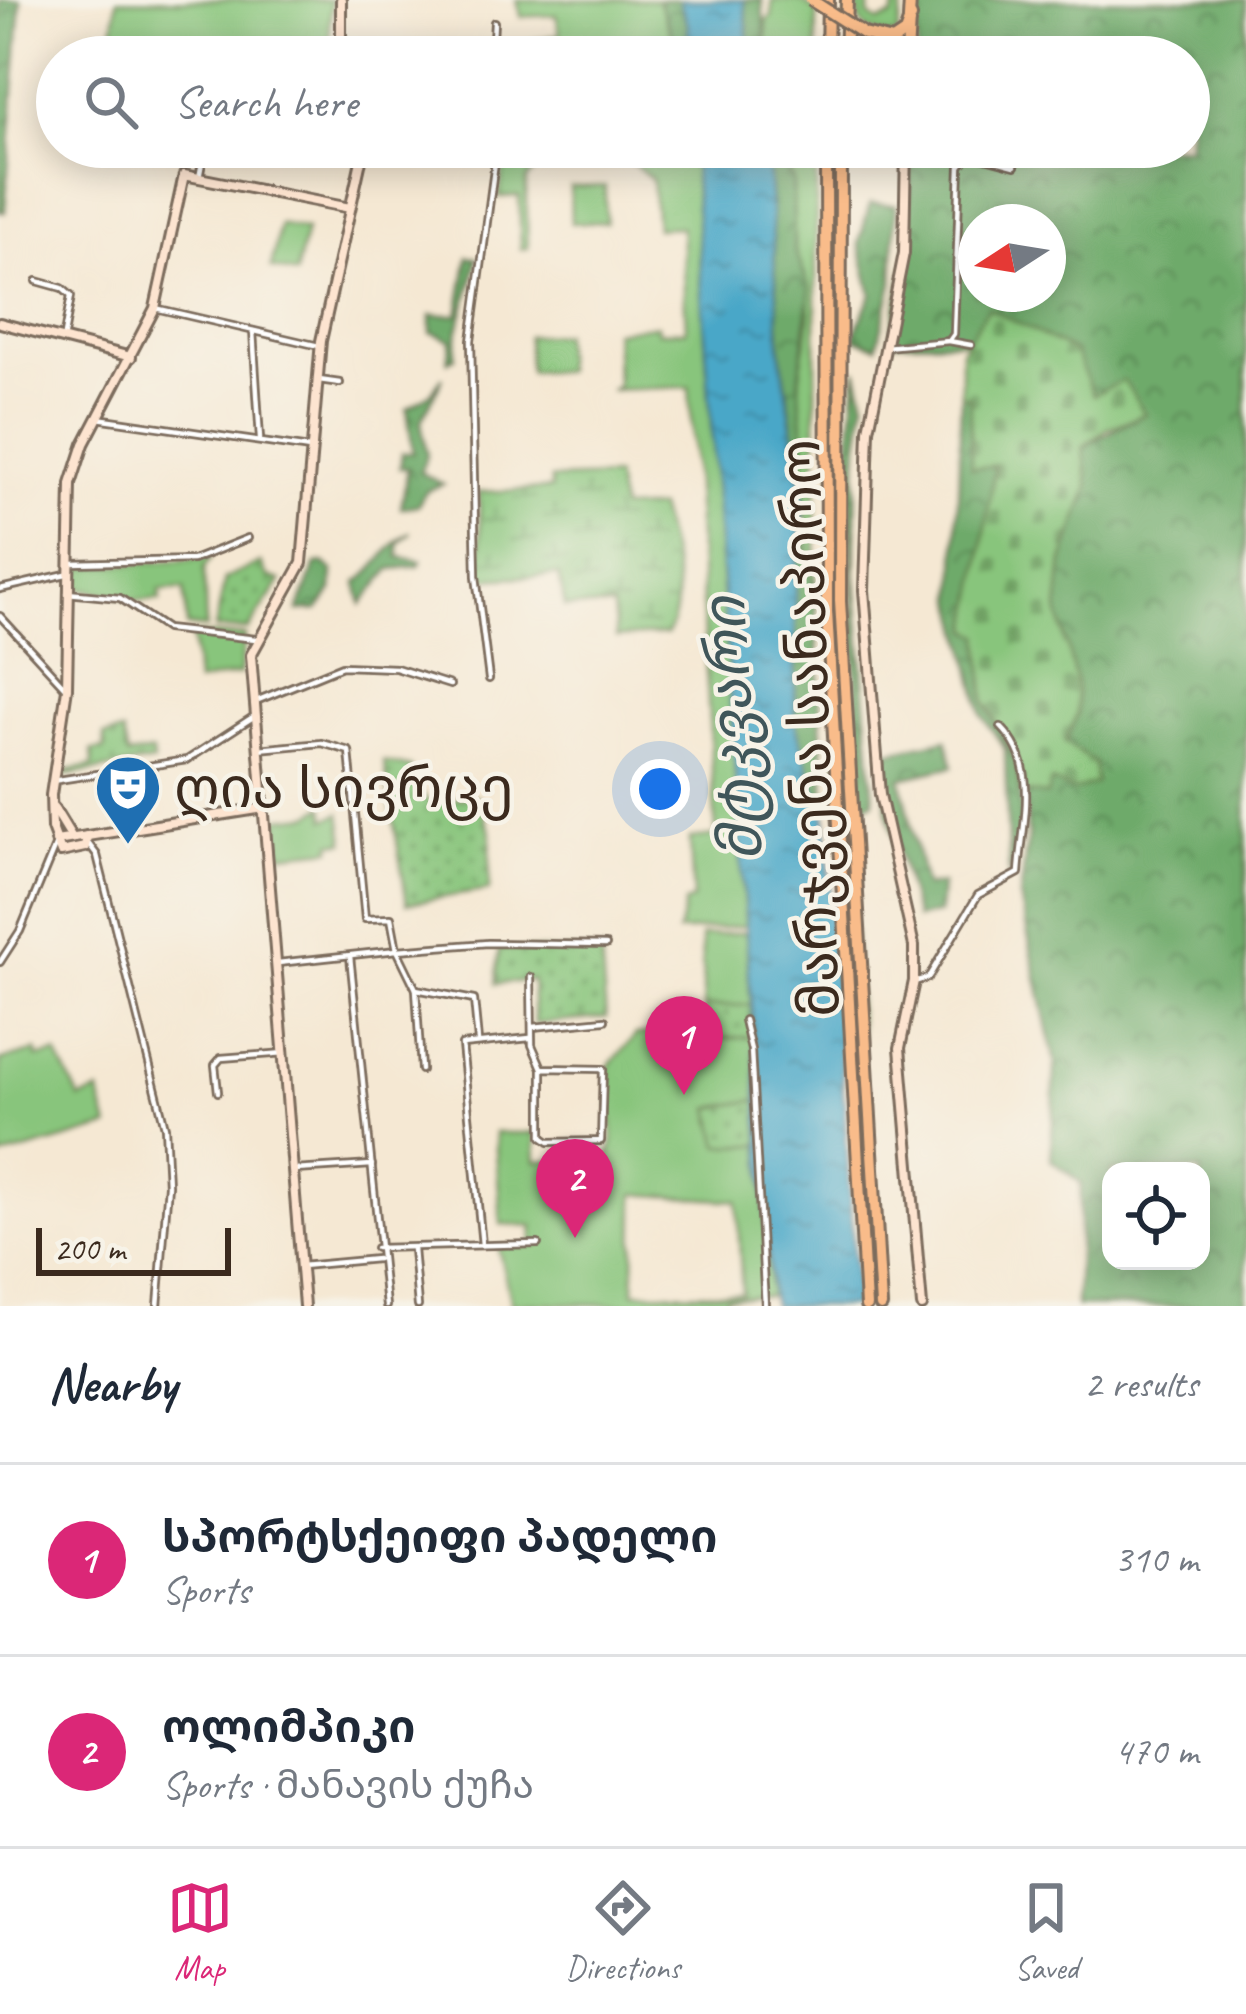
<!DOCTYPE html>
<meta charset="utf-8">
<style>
body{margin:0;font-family:Caveat,"Noto Sans Georgian",sans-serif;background:#f6f6f7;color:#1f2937}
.controls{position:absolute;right:36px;bottom:36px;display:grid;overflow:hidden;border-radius:24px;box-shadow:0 6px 30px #0003}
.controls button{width:108px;height:108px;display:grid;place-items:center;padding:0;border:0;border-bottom:3px solid #e0e1e3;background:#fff;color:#1f2937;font:60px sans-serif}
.compass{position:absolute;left:958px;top:204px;width:108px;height:108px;border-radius:50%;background:#fff;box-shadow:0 6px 30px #0003;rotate:258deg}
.scale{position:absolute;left:36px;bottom:30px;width:195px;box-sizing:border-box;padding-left:12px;border:6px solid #3b2a1e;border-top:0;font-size:33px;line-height:42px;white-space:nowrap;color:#3b2a1e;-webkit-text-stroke:9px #f7f3e8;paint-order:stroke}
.you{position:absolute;left:660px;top:789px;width:42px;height:42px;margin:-30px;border:9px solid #fff;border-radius:50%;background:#1a73e8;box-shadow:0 0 0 18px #1a73e833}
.badge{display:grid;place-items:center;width:78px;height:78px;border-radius:50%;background:#db2777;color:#fff;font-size:39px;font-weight:700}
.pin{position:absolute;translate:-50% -99px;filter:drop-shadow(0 3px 6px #0008)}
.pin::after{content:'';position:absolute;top:63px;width:42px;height:36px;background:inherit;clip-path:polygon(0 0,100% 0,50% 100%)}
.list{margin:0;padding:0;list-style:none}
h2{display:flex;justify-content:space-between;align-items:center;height:156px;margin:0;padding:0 48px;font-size:51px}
h2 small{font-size:39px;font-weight:400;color:#747a83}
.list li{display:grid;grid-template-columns:78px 1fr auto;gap:36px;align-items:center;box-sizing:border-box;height:192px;padding:0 48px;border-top:3px solid #e0e1e3}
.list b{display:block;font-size:45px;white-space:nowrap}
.list p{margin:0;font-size:39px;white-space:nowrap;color:#747a83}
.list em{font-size:39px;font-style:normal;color:#747a83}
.icon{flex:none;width:66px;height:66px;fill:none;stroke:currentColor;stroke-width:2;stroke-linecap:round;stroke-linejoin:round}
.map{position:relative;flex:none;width:1246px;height:1306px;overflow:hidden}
.search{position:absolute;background:#fff;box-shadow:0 6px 30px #0003;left:36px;right:36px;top:36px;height:132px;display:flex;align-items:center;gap:30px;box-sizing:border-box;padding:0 42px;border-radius:66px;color:#747a83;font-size:45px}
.sheet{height:540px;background:#fff}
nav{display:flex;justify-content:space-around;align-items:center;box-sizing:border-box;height:168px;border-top:3px solid #e0e1e3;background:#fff;font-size:33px;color:#747a83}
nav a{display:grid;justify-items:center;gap:6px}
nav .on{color:#db2777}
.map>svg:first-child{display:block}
</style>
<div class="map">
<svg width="1246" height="1306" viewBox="0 0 1246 1306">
<defs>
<pattern id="forest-crowns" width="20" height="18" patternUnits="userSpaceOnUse" patternTransform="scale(3)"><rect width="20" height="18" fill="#6eaa6b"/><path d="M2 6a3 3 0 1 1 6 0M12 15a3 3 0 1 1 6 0" fill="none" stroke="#5c8b57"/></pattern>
<pattern id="wetland-marsh" width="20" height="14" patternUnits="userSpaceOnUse" patternTransform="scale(3)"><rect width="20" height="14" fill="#88c57b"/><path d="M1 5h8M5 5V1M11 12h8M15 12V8" fill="none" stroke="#70a064"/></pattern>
<pattern id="cemetery-stones" width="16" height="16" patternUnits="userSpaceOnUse" patternTransform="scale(3)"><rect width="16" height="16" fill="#88c57b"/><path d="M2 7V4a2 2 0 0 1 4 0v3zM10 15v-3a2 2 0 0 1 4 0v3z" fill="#70a064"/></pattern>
<pattern id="garden-dots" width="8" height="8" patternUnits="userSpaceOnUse" patternTransform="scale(3)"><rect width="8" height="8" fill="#88c57b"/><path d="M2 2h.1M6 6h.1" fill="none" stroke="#70a064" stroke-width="1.8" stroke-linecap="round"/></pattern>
<pattern id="water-ripples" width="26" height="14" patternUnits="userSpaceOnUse" patternTransform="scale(3)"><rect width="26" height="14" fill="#49a7c8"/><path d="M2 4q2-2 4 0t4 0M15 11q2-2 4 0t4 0" fill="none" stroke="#3e88a2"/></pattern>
</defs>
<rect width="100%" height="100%" fill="#f7f3e8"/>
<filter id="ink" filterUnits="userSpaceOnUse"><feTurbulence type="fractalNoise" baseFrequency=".00833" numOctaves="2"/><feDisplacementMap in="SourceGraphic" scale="24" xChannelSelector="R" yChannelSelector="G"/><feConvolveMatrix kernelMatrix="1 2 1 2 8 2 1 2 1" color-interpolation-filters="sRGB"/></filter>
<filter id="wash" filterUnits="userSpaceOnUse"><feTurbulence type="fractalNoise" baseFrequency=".004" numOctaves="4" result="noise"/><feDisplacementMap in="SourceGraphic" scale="48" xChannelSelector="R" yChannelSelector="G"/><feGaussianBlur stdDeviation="2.7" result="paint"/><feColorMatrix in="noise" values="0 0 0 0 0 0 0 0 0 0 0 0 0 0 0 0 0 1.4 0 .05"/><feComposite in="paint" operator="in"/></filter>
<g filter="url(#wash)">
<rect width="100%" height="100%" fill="#f5e8d3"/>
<g fill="#88c57b" stroke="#62784c" stroke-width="3" fill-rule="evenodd">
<path d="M117 0H331L329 52 282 48 280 57H168L111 50Z"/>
<path d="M517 0H658L681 57H530L529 42 560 34 556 15 521 17Z"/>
<path d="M772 0H800L817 12 816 57H767L766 21 772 16Z"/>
<path d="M858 0H869V16L878 22 892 17 898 0H904L898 33 890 37C865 30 856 27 858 0Z"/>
<path d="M532 147H566L560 154 554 149 526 180 528 248 521 249 519 196 499 197 505 159 522 157Z"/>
<path d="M634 147H692L746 926 678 932 685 903 693 900 690 839 716 836 689 387 610 390 617 386 614 331 657 325 658 332 686 330 681 227 656 228 652 179 629 160Z"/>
<path d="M781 147H816V606L810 597C809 526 801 458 799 388 798 364 808 341 809 316 811 289 797 270 794 245 789 210 794 182 781 147Z"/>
<path d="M831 147 835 608 876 1306 837 768Z"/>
<path d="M605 186 606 222 571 223 570 187Z"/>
<path d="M280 224 306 230 296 274 271 268Z"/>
<path d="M562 334 564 371 529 372 527 336Z"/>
<path d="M211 558 204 568 206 628 187 627 184 589 160 590V600L137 601 75 587V568Z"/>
<path d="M192 635 245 636 240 674 196 683Z"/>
<path d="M324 806 326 819 341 813 345 842 332 843V849L281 854 278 818 310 815Z"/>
<path d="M746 932 751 1005 704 1007 701 936Z"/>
<path d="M704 1030 708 1039 754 1037 758 1100 712 1108 713 1122 735 1146 761 1145 771 1296 726 1297 725 1306 511 1303 498 1247 532 1246 534 1226 501 1224 495 1133H535L536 1161 609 1158 613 1142 609 1066 636 1035ZM635 1194 737 1201 742 1293 634 1292Z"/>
<path d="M37 1051V1058L57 1054 80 1099 99 1092 109 1127 0 1158V1061Z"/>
</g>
<g fill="url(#forest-crowns)" stroke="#546a44" stroke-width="3" fill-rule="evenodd">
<path d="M0 0H21L5 212 0 211Z"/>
<path d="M658 0H679L688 25V57H681Z"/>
<path d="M744 0H762L767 57H751Z"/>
<path d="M917 0H1246V1306H1076L1081 1183 1051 1160 1055 1063 1020 897 1028 835 1025 797 1094 762 1065 743 1077 714 1076 683 1058 610 1063 561 1089 487 1083 447 1144 414 1093 396 1075 352 988 308 970 341 889 342 907 256 912 147H1189V57H917ZM976 222H1048V294H976ZM1111 1171H1201V1261H1111Z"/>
<path d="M765 147H781L793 182 794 248 810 289 799 384 806 458 800 470 781 354Z"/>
<path d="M870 203 896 205 893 283 877 346 856 339 855 333 872 294 859 243Z"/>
<path d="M468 257 477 258C472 293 456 322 455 357L448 361 451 340 431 332V315H458Z"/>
<path d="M857 369 865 402 857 458 855 573 874 801 860 808 849 459Z"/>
<path d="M443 377 421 422 427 455 420 472 443 484 426 491 418 505 401 508 408 468H400L402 453H413L407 409 430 394Z"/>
<path d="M961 396 970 397 996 465 970 630 981 634 985 701 1018 769 1022 834 1009 877 1005 749 982 715 955 600Z"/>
<path d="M411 532 399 543V557L421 561 419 566 391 569 362 604 357 583C380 568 388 543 411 532Z"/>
<path d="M804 532 816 606 825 802C811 782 801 756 797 732 790 695 792 566 804 532Z"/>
<path d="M323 563 333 571 332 591 318 610 298 611 316 564Z"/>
<path d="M947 739 953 766 901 778 925 887 941 884 939 913 916 919 887 810 883 753Z"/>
</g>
<path fill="url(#wetland-marsh)" stroke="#62784c" stroke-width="3" d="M615 477 621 509 658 508C669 546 688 598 667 634L616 638 613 607H565L559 575 482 579 479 492 551 489V479Z"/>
<path fill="url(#cemetery-stones)" stroke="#62784c" stroke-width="3" d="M988 308 1075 352 1093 395 1124 380 1145 414 1107 429 1083 447 1089 487 1063 561 1058 610 1076 683 1077 714 1065 743 1094 762 1096 783 1073 791 1051 781 1047 795 1019 792 1013 754 985 701 981 635 970 630 995 466 971 468 970 397 961 396V350Z"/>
<g fill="url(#garden-dots)" stroke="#62784c" stroke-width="3">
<path d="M261 563 268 577 281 581 248 630 215 629 225 579Z"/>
<path d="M123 733 128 756 152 752 153 762 62 776 63 771 93 766 92 751 105 749 104 736Z"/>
<path d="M384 762 411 768 414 784 430 803 477 796 491 832 489 890 407 903Z"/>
<path d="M499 949 601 952 606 1018 534 1024 532 980 496 984Z"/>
<path d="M751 1005 754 1037 708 1039 704 1007Z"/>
<path d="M758 1100 761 1145 720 1146 711 1108Z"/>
</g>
<g fill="url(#water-ripples)" stroke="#426873" stroke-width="3">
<path d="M679 0H744L751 57H688V25Z"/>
<path d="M692 147H765L768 164 781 354 804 503 796 573 795 722 814 786 825 802 857 1306H773L771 1296Z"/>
</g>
</g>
<g filter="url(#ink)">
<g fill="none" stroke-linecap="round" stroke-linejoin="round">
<g stroke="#7c6c5d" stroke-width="10">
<g id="street">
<path d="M492 57 494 22"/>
<path d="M199 178 205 147"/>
<path d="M37 281 62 288 71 296 64 335"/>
<path d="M155 308 319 346"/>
<path d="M253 331 260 439"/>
<path d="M949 341 971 345"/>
<path d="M885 347 949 341 954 334 960 166 970 154 1015 166"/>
<path d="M319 380 340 383"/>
<path d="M97 418 310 449"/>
<path d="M72 563 193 560 248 538"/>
<path d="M0 589 66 574"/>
<path d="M67 593 120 598 166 629 256 639"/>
<path d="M0 616 65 687"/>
<path d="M489 679 476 576 471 341 497 147"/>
<path d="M256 701 342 666 396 668 450 685"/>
<path d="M258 749 322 743 349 751 365 919 391 918 397 950 488 943 606 945"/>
<path d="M52 781 187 760 253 717"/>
<path d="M88 843 97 855 165 1127 168 1185 158 1306"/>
<path d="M350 956 386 1306"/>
<path d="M0 962 20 931 56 844"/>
<path d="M278 963 397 950 416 989 474 1000 478 1041"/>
<path d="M531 977 532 1045 542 1068V1137L549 1142 601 1141 603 1069 542 1068"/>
<path d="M917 981 928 978 978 895 1019 873C1022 823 1041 767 1001 727"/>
<path d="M416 989 421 1070"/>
<path d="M744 1020 751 1050 765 1306"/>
<path d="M533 1027 605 1020"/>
<path d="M218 1092 215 1065 221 1058 285 1053"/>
<path d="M295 1170 372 1165"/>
<path d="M482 1245 462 1045 530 1038"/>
<path d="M376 1248 538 1244"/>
<path d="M413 1249 418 1306"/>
<path d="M301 1266 377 1259"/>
</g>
</g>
<g stroke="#7c6c5d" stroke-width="14">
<g id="secondary">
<path d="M341 0V57"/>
<path d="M906 147 904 253 869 430 864 590 880 795 914 946V981L900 1048 922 1306"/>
<path d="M0 323 131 357"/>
<path d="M54 808 71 836"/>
<path d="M87 836 85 847 61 852 52 828 51 795 67 688 71 484 84 444 155 308 184 175 350 208"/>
<path d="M56 841 264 808"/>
<path d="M304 1306 251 655 302 563 321 341 364 147"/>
</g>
</g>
<g stroke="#7c6c5d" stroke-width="16">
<g id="highway">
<path d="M864 34 893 41 905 33 911 17"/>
<path d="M876 43 893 57"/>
<path d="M827 57 828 0"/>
<path d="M845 57 847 0"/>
<path d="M907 57 910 0"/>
<path d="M826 147 827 611 866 1306"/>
<path d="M841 147 840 601 881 1306"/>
</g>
</g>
<use href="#street" stroke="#fff" stroke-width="4.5"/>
<use href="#secondary" stroke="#fde4d0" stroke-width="8"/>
<use href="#highway" stroke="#f9bc8a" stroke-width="10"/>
<g stroke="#7c6c5d" stroke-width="16" stroke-linecap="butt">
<path id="highway-bridge" d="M811 0 864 34"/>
</g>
<use href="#highway-bridge" stroke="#f9bc8a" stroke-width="10"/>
</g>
</g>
<defs>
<g id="theatre-pin" transform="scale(3.45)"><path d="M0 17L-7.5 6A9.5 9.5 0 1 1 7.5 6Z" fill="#1f6fb2" stroke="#f7f3e8"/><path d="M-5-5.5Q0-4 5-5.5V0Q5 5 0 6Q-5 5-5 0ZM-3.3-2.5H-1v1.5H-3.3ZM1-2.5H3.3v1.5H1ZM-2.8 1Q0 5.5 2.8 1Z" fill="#fff"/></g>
</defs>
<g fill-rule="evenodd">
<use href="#theatre-pin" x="128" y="788"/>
</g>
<g text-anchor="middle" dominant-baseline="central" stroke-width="9" stroke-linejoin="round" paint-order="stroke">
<g font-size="57" fill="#3b2a1e" stroke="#f7f3e8">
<text transform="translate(810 728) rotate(-92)">მარჯვენა სანაპირო</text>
</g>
<g font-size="57" fill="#3b2a1e" stroke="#f7f3e8" text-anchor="start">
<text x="174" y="788">ღია სივრცე</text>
</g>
<g font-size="60" font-style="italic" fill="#40565a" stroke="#f7f3e8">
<text transform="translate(733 730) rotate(-94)">მტკვარი</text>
</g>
</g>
</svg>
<div class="controls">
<button><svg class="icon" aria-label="locate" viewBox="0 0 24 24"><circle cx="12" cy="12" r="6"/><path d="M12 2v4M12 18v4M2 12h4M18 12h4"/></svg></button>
</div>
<svg class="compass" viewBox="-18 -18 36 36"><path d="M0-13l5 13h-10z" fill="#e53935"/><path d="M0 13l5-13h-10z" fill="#747a83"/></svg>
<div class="scale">200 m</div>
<div class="you"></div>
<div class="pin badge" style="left:684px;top:1095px">1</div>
<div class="pin badge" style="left:575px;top:1238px">2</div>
<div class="search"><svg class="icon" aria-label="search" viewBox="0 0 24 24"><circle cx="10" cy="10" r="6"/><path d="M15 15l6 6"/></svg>Search here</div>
</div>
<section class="sheet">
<h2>Nearby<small>2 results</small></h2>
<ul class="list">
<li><span class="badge">1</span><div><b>სპორტსქეიფი პადელი</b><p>Sports</p></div><em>310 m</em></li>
<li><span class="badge">2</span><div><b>ოლიმპიკი</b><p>Sports · მანავის ქუჩა</p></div><em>470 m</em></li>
</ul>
</section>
<nav>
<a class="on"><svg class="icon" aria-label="map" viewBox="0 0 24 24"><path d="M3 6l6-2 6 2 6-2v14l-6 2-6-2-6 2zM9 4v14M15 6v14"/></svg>Map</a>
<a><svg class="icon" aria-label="directions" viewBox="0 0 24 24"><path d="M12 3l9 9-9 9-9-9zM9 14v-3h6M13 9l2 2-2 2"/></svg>Directions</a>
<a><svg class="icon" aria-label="saved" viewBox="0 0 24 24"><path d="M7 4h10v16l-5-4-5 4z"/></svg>Saved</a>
</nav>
